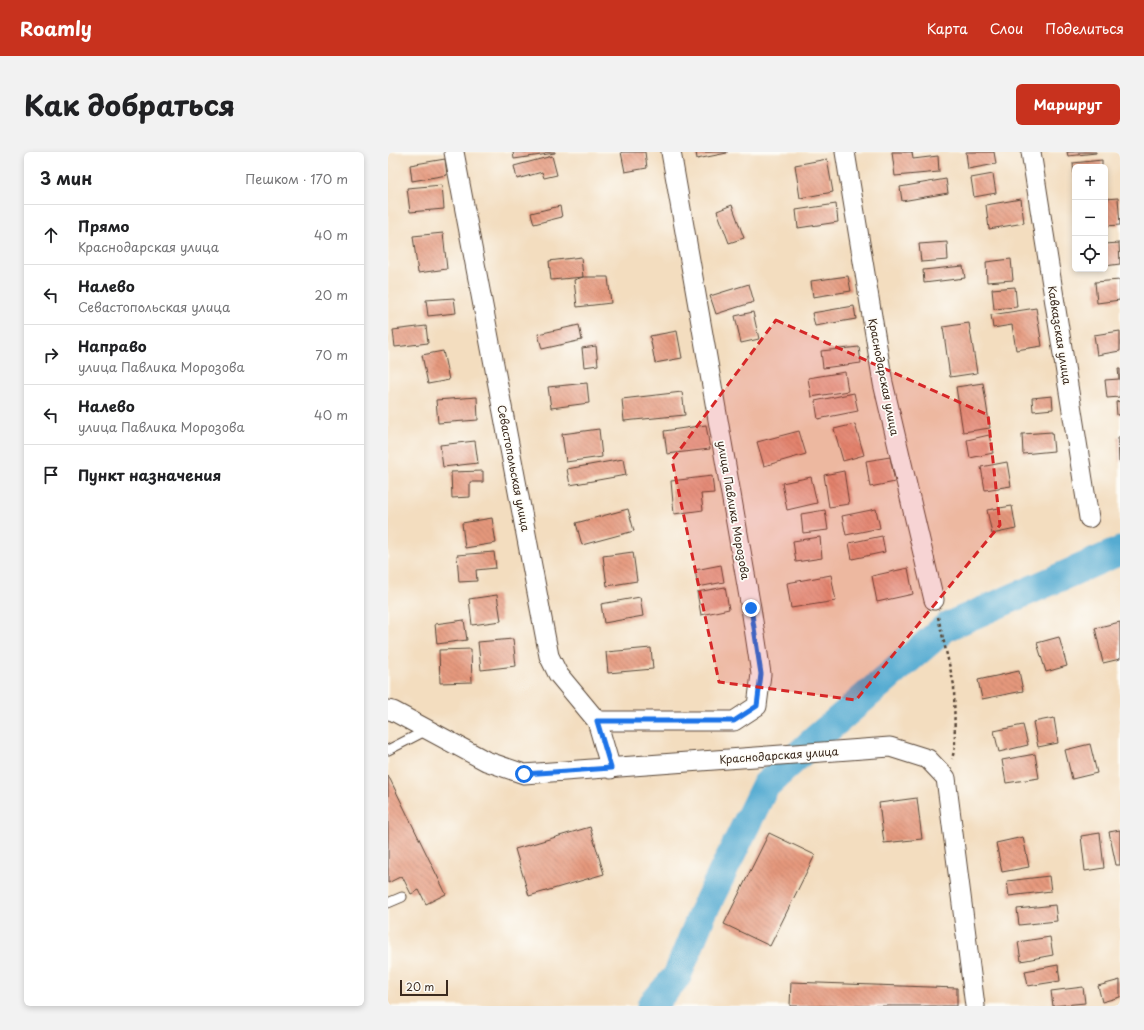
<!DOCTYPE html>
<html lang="ru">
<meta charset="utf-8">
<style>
body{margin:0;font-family:"Playpen Sans",sans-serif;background:#f2f2f2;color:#202124}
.controls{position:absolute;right:12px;top:12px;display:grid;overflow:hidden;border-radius:6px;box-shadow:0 2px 6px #0003}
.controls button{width:36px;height:36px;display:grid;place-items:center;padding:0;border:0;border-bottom:1px solid #e0e0e0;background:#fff;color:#202124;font:20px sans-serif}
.scale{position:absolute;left:12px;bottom:10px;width:48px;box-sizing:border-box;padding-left:4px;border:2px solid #3b2a1e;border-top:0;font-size:11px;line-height:14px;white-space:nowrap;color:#3b2a1e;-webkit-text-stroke:3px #fdfcf7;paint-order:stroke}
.stop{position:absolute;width:12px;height:12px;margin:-9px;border:3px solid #1a73e8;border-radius:50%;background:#fff}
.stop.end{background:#1a73e8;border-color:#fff;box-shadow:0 1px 4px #0008}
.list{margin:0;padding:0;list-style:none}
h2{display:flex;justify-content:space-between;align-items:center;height:52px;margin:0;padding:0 16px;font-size:17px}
h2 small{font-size:13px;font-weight:400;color:#757577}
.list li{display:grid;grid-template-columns:26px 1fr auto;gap:12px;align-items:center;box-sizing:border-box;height:60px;padding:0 16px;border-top:1px solid #e0e0e0}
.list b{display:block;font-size:15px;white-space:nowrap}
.list p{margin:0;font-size:13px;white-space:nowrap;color:#757577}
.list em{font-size:13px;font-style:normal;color:#757577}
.icon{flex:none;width:22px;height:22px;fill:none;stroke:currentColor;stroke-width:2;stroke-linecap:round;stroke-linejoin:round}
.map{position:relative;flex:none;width:732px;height:854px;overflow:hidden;border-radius:6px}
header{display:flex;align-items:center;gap:24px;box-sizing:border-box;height:56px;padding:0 20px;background:#c8321e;color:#fff}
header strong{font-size:19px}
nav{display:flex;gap:22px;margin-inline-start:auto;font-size:14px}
.intro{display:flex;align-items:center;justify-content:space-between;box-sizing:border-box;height:96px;padding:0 24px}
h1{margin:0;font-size:28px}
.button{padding:10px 18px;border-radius:6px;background:#c8321e;color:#fff;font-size:14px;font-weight:700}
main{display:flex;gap:24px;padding:0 24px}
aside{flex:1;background:#fff;border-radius:6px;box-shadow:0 2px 6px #0003}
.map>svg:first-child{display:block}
</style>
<header>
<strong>Roamly</strong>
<nav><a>Карта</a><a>Слои</a><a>Поделиться</a></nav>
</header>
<div class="intro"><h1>Как добраться</h1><a class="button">Маршрут</a></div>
<main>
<aside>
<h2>3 мин<small>Пешком · 170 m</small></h2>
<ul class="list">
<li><svg class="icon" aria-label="ahead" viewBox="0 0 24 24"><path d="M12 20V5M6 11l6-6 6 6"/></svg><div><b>Прямо</b><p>Краснодарская улица</p></div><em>40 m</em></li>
<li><svg class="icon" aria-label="left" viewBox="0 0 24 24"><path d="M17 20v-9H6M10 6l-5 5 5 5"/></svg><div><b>Налево</b><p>Севастопольская улица</p></div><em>20 m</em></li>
<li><svg class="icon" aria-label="right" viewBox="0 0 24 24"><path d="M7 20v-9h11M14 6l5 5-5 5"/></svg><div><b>Направо</b><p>улица Павлика Морозова</p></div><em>70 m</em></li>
<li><svg class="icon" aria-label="left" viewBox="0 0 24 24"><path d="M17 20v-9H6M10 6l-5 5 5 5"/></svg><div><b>Налево</b><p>улица Павлика Морозова</p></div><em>40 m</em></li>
<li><svg class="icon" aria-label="arrive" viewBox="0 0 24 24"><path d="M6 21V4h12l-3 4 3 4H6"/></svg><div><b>Пункт назначения</b></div></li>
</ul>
</aside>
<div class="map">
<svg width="732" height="854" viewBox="0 0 732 854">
<defs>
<pattern id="building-back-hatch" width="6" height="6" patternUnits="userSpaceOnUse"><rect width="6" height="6" fill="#e5987d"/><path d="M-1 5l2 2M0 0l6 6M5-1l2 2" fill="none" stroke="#bb7c66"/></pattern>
</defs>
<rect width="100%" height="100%" fill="#fdfcf7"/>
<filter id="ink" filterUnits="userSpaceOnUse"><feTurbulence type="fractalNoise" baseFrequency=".025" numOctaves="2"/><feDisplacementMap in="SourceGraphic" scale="8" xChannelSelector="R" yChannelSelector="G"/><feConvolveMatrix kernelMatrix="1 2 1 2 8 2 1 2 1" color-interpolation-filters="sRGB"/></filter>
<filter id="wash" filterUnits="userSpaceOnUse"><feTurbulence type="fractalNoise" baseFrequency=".012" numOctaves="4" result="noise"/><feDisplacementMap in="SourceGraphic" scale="16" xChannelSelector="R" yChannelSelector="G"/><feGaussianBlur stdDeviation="0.9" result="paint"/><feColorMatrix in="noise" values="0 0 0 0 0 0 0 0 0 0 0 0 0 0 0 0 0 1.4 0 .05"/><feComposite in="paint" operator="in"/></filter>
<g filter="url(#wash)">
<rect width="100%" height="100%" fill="#f3ddbf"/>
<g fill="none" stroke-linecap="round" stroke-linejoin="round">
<path stroke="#54abd1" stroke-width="29" d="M263 854 289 824 315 760 377 634 429 586 558 475 732 399"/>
</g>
<g id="blocks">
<g fill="url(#building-back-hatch)">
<path d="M125 0H167V1L126 7Z"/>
<path d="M233 0H257L259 16 237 20Z"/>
<path d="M308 0H339V1L309 7Z"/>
<path d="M504 0H524L525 7 550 4 551 20 507 24Z"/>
<path d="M578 0H606L608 12 580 17Z"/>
<path d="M679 0H708V1L680 4Z"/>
<path d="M164 4 169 23 156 26 154 20 129 27 126 14Z"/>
<path d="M57 7 59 23 24 29 22 13Z"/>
<path d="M439 7 445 40 412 46 407 13Z"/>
<path d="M714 8V15H687V27H686L685 11Z"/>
<path d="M605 22 608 41 586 45 583 26Z"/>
<path d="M558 27 560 41 514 49 512 35Z"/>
<path d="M54 33 56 57 22 60 19 36Z"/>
<path d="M730 46 732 73 717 74V47Z"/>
<path d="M633 47 636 71 601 77 598 53Z"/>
<path d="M448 52 450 70 410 76 408 58Z"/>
<path d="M344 53 356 86 341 91 329 59Z"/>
<path d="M172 54 174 65 146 72 143 61Z"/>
<path d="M55 81 59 117 30 121 25 84Z"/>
<path d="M559 90 560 108 533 110 531 92Z"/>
<path d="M731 91 732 112 717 114V92Z"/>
<path d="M193 105 195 125 163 128 161 109Z"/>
<path d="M623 107 625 128 599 130 598 110Z"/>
<path d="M575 114 577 126 536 131 535 118Z"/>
<path d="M460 124 463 139 425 145 423 129Z"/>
<path d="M195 125H220L223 151 189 155 186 128Z"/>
<path d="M732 128V148L709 151 707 130Z"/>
<path d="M361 132 366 150 328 162 322 144Z"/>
<path d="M627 135 629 155 606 157 604 137Z"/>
<path d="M66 146 68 161 40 164 38 148Z"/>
<path d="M466 154 468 167 427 174 424 161Z"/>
<path d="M648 156 654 194 628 198 624 173 605 176 603 163Z"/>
<path d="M365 160 371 187 353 191 347 164Z"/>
<path d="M581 171 589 221 562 225 555 175Z"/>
<path d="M191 173 194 188 154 197 150 182Z"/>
<path d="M38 174 40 191 7 195 5 178Z"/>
<path d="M289 179 294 206 267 211 262 184Z"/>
<path d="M732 179V199L709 203 706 183Z"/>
<path d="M208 194 210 213 196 215 194 196Z"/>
<path d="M471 195 473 211 435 216 433 199Z"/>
<path d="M55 199 61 228 40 232 34 203Z"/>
<path d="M730 217H732V245L719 246 717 228 731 227Z"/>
<path d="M457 220 460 239 423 245 420 226Z"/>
<path d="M199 231 201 251 163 256 160 235Z"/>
<path d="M595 231 602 276 575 280 568 235Z"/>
<path d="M294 240 297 263 236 269 234 247Z"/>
<path d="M466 241 470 259 430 267 427 249Z"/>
<path d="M664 244 665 257 645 259 644 246Z"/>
<path d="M89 245 90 268 50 271 48 248Z"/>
<path d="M732 249V263H729L728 250Z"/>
<path d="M467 272 476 303 455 309 446 277Z"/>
<path d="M318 273 322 297 279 302 276 279Z"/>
<path d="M211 277 214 305 178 310 174 282Z"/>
<path d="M411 279 418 302 376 314 369 290Z"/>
<path d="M664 280 666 299 635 302 634 282Z"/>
<path d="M601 283 605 301 582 306 579 288Z"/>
<path d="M730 285H732V310H731Z"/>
<path d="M87 289 90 311 55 315 52 293Z"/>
<path d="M502 305 507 330 482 335 478 309Z"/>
<path d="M235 307 238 323 182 333 179 317Z"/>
<path d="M619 310 623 334 597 338 593 315Z"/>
<path d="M95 319V330H82V345L64 346 63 320Z"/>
<path d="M456 319 461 352 441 355 436 323Z"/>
<path d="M324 324 326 341 313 342 315 358 286 362 283 329Z"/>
<path d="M423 325 429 351 399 358 394 331Z"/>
<path d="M624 354 628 377 604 382 599 358Z"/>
<path d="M240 357 246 379 194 393 188 371Z"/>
<path d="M488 357 492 376 458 383 454 364Z"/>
<path d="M437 358 440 378 415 381 413 362Z"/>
<path d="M104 366 108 391 77 396 74 371Z"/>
<path d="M494 384 497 400 464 407 461 391Z"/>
<path d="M432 385 434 406 408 410 405 389Z"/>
<path d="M106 400 108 416 88 418 89 429 71 430 69 403Z"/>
<path d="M245 400 249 429 219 434 215 404Z"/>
<path d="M333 413 336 430 310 435 307 418Z"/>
<path d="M520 416 525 442 489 450 484 424Z"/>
<path d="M443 423 448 449 403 456 399 431Z"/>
<path d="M337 435 341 457 313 463 309 440Z"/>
<path d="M109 443 113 469 84 473 81 447Z"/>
<path d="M252 445 255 464 216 471 213 452Z"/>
<path d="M76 468 79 488 49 492 47 472Z"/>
<path d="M732 470V507L715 511 707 476Z"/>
<path d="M671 485 679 514 658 520 649 491Z"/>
<path d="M125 487 128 514 93 518 90 490Z"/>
<path d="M263 496 265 517 220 521 218 500Z"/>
<path d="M83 497 84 530 52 531 51 498Z"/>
<path d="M631 519 635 539 594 547 590 528Z"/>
<path d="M666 566 670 591 650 595 645 570Z"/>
<path d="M635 573 640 593 611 600 606 579Z"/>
<path d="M702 592 709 621 684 627 677 598Z"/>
<path d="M647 602 651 626 618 631 614 608Z"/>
<path d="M0 623 58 742 38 752 31 738 23 742 14 724 0 731Z"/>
<path d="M529 646 534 687 496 691 491 651Z"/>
<path d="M202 675 216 722 141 744 127 697Z"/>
<path d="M732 678V713H728L721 680Z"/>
<path d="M381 681 427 703 382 794 336 772Z"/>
<path d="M712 681 716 716 697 719 693 684Z"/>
<path d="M635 685 641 715 614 720 608 691Z"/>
<path d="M661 724 663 739 621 744 619 729Z"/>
<path d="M667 753 669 769 631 773 629 757Z"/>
<path d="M662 785 665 803 633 809 630 790Z"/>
<path d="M670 813 672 829 640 834 637 819Z"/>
<path d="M732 828V845L714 850 710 834Z"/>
<path d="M403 830 569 836V854H402Z"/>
<path d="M695 835 697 851 665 854 663 839Z"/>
</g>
</g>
</g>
<g filter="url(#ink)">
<use href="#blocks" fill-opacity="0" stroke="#574536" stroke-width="1"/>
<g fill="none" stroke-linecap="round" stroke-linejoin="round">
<g stroke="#574536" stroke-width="11">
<g id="lane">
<path d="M0 598 39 578"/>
<path d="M0 751 14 745"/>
</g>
</g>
<g stroke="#574536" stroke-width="21">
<g id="street">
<path d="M66 0 161 504 170 522 209 569 223 617"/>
<path d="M457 0 495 231 546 448"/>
<path d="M643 0 701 366"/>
<path d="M0 558 5 559 98 609 136 622 502 595 540 607 558 626 587 854"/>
<path d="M209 569H346L369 554 373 522 363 456 283 0"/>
</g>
</g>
<path stroke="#574536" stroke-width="2.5" stroke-dasharray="3 3" stroke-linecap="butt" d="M550 465 566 533 567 595 564 607"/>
<use href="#lane" stroke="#fff" stroke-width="9"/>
<use href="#street" stroke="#fff" stroke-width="19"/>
</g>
</g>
<g fill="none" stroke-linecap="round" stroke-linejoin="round" filter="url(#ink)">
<path stroke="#1a73e8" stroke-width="5" d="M136 622 223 616 209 569H346L369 554 373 522 363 456"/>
</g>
<path fill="#d62828" fill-opacity="0.2" stroke="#d62828" stroke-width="3" stroke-dasharray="8 5" stroke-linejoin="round" d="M388 168 600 263 612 373 468 548 331 530 284 308Z"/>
<g text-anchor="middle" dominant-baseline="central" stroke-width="3.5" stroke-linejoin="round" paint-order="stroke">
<g font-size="11" fill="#3b2a1e" stroke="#fdfcf7">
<text transform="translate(672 183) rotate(81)">Кавказская улица</text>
<text transform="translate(496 225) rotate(79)">Краснодарская улица</text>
<text transform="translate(126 316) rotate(79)">Севастопольская улица</text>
<text transform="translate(346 358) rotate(80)">улица Павлика Морозова</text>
<text transform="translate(391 603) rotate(-4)">Краснодарская улица</text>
</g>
</g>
</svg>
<div class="controls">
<button>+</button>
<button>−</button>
<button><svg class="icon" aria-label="locate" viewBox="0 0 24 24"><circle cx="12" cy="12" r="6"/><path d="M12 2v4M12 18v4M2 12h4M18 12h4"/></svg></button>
</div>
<div class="scale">20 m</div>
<div class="stop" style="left:136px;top:622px"></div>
<div class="stop end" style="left:363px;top:456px"></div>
</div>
</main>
